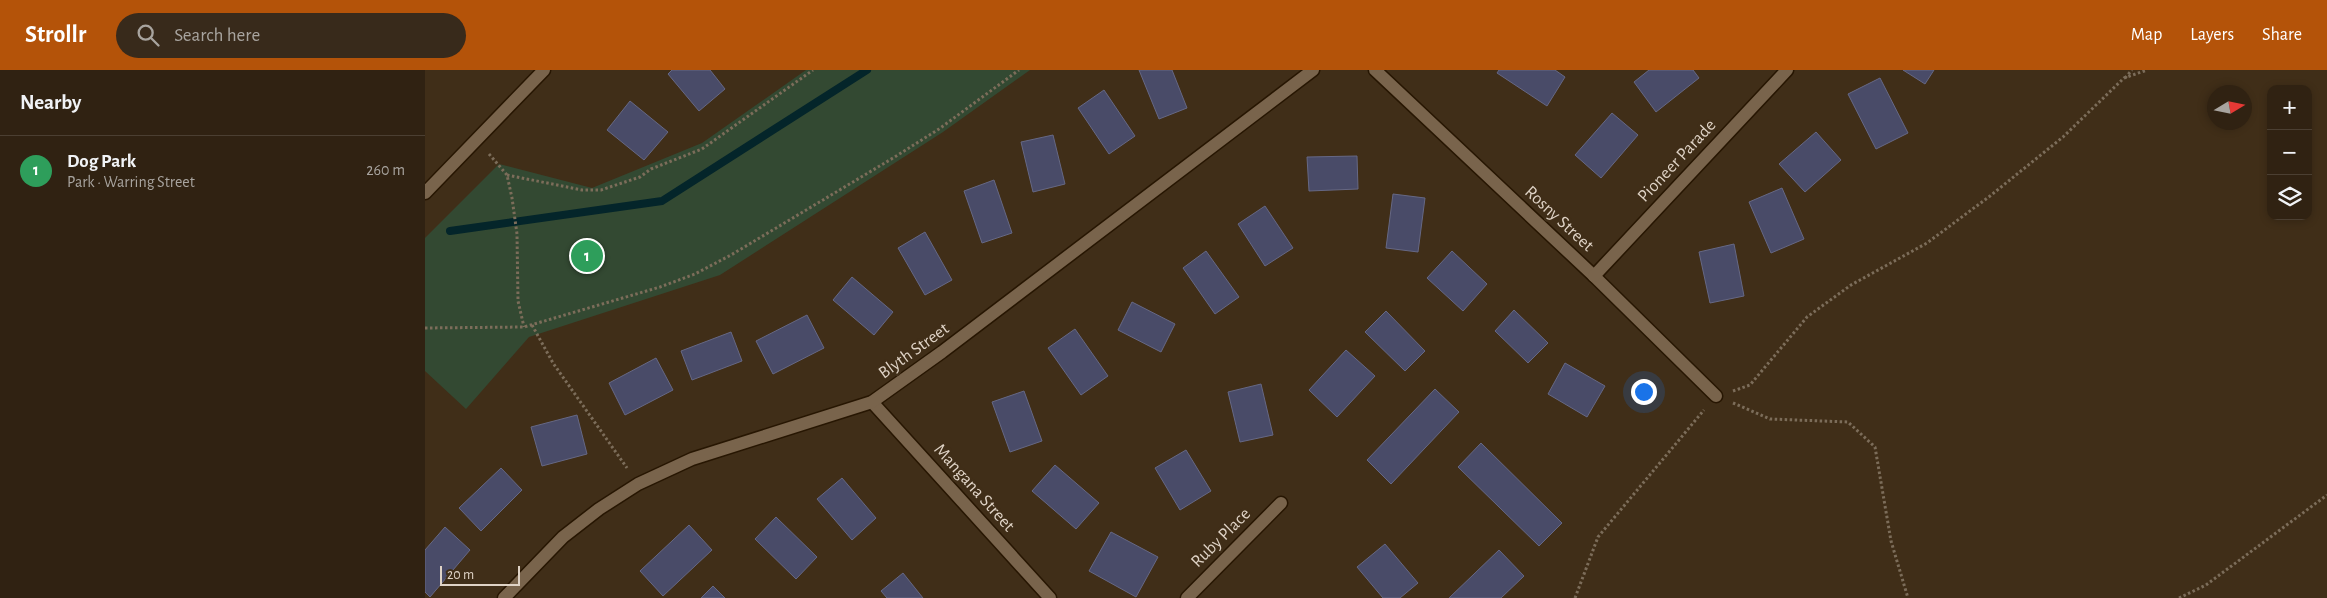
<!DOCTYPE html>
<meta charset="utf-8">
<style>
body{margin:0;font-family:"Alegreya Sans",sans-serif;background:#382a1b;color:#f1f3f6}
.controls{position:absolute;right:15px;top:15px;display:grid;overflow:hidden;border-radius:10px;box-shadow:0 2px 8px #0003}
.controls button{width:45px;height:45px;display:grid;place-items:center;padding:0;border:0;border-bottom:1px solid #4b3f32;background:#302212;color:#f1f3f6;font:25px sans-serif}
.compass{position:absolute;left:1782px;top:15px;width:45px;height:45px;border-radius:50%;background:#302212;box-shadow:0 2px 8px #0003;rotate:80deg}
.scale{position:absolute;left:15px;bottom:12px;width:80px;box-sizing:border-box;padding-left:5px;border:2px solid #dfd3c6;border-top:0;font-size:14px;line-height:18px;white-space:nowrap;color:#dfd3c6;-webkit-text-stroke:4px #402e18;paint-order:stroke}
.you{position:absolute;left:1218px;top:321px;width:18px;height:18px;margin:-12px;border:4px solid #fff;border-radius:50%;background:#1a73e8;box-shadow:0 0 0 8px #1a73e833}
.badge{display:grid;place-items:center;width:32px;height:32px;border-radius:50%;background:#b45309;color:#fff;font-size:16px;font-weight:700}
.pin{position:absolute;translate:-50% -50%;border:2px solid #fff;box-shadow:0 1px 5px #0006}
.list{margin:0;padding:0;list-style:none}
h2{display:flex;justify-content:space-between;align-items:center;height:65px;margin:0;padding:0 20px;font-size:21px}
h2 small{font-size:16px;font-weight:400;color:#a8a49f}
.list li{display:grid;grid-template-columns:32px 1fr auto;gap:15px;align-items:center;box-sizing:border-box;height:70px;padding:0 20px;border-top:1px solid #4b3f32}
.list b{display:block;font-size:19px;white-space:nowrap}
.list p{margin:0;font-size:16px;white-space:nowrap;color:#a8a49f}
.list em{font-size:16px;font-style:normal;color:#a8a49f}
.icon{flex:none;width:28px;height:28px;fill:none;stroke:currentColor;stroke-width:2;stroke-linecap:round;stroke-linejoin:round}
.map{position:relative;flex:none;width:1902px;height:528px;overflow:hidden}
header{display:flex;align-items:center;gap:30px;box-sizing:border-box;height:70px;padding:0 25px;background:#b45309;color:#fff}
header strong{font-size:24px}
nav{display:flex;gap:28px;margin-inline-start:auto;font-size:18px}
.search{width:350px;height:45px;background:#382a1b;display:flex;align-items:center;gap:12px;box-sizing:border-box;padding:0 18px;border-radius:28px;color:#a8a49f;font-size:19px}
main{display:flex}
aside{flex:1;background:#302212}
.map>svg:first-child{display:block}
</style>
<header>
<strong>Strollr</strong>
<div class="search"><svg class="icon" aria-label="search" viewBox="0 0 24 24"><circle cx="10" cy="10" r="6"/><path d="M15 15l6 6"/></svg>Search here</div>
<nav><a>Map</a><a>Layers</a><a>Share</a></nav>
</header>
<main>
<aside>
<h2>Nearby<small></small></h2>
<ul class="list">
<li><span class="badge" style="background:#2e9e5b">1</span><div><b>Dog Park</b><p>Park · Warring Street</p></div><em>260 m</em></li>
</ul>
</aside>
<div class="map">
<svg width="1902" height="528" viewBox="0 0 1902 528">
<rect width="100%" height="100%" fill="#402e18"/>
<path fill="#334932" d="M381 0H605L518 62 295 205 104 267 41 339 0 301V168L74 94 167 118 277 73Z"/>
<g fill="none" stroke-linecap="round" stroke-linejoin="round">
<path stroke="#04252a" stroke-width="8" d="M25 161 237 131 442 0"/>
</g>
<g fill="#494b68" stroke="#666884">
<path d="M247 0H285L300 19 274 41 243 4Z"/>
<path d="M714 0H747L762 38 734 49Z"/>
<path d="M1074 0H1130L1140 7 1122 36 1072 3Z"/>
<path d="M1224 0H1268L1274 8 1231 42 1209 12Z"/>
<path d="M1478 0H1509L1500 14Z"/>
<path d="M1455 8 1483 63 1451 79 1423 24Z"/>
<path d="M679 20 710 66 684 84 653 38Z"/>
<path d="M205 31 243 62 219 90 182 60Z"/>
<path d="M1187 43 1213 65 1176 108 1150 85Z"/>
<path d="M1391 62 1416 90 1380 122 1354 94Z"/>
<path d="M628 65 640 114 608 122 596 72Z"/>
<path d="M932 86 933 119 884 121 882 87Z"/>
<path d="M569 110 587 163 557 173 539 121Z"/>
<path d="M1357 118 1379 169 1346 183 1324 132Z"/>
<path d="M968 124 1000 128 993 182 961 178Z"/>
<path d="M840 136 868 178 840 196 813 154Z"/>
<path d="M500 162 527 210 500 225 473 178Z"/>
<path d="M1309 174 1319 226 1285 233 1274 182Z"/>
<path d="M781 181 814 227 790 244 758 198Z"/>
<path d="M1027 181 1062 214 1038 241 1002 208Z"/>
<path d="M427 207 468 242 449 265 408 230Z"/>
<path d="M707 232 750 254 736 282 693 260Z"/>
<path d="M1089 240 1123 273 1103 293 1070 261Z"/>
<path d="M961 241 1000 281 980 301 940 262Z"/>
<path d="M382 245 399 278 348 304 331 271Z"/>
<path d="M650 259 683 306 656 325 623 278Z"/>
<path d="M306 262 317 291 267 310 256 281Z"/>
<path d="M921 280 950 306 912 347 884 320Z"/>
<path d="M231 288 248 320 200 345 184 313Z"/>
<path d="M1140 293 1180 316 1162 347 1123 324Z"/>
<path d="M836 314 848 365 815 372 803 322Z"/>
<path d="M1010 319 1034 342 966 414 942 390Z"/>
<path d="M599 321 617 371 585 382 567 332Z"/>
<path d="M152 345 162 384 117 396 106 357Z"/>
<path d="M1056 373 1137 453 1114 476 1033 397Z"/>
<path d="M761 380 786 421 755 440 730 398Z"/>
<path d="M630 395 674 433 651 459 607 421Z"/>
<path d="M76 398 97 420 56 461 34 438Z"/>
<path d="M417 408 451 448 427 470 392 429Z"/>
<path d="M351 447 392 487 371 509 330 469Z"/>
<path d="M264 455 287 480 238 526 215 501Z"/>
<path d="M20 457 45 480 5 527 0 522V480Z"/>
<path d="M686 462 733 487 711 527 664 501Z"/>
<path d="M960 474 993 513 975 528H958L932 497Z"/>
<path d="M1074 480 1099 506 1076 528H1024Z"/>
<path d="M478 503 498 528H462L456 521Z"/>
<path d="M288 516 300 528H276Z"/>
</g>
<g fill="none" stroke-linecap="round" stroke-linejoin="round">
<g stroke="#271602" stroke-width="15">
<g id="minor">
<path d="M950 0 1169 206 1291 326"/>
<path d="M0 123 119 0"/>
<path d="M1169 206 1362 0"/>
<path d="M447 332 625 528"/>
<path d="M79 528 138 467 174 439 213 414 267 389 447 332 517 282 888 0"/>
<path d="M762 528 856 433"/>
</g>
</g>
<g stroke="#7c6d5a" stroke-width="3" stroke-dasharray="2.5 2.5" stroke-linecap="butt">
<path d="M1700 8 1707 0"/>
<path d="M64 84 82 105 87 128 92 164 93 231 99 257"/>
<path d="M82 105 157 120H176L215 107 226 99 277 79 388 0"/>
<path d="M107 255 128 293 202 398"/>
<path d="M0 258 99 257 235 217 270 204 306 185 468 88 514 59 594 0"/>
<path d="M1308 321 1325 315 1382 247 1426 215 1502 173 1565 126 1638 67 1699 8 1722 0"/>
<path d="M1308 333 1345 349 1423 352 1450 377 1466 471 1483 528"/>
<path d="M1150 528 1173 467 1279 340"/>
<path d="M1754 528 1781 515 1902 425"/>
</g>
<use href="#minor" stroke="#79644c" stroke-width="12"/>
</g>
<g text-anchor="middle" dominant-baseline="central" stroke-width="5" stroke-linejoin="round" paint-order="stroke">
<g font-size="18" fill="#dfd3c6" stroke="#402e18">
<text transform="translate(1252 91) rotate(-47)">Pioneer Parade</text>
<text transform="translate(1134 149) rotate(43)">Rosny Street</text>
<text transform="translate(489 281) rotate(-36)">Blyth Street</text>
<text transform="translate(549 418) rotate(48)">Mangana Street</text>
<text transform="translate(796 468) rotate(-45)">Ruby Place</text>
</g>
</g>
</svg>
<div class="controls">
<button>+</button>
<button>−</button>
<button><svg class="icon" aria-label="layers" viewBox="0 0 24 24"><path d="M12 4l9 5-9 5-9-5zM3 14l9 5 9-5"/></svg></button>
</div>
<svg class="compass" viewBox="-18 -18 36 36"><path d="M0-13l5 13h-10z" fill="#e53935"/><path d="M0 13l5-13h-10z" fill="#a8a49f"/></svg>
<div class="scale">20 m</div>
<div class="you"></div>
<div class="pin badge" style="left:162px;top:186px;background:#2e9e5b">1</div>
</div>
</main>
